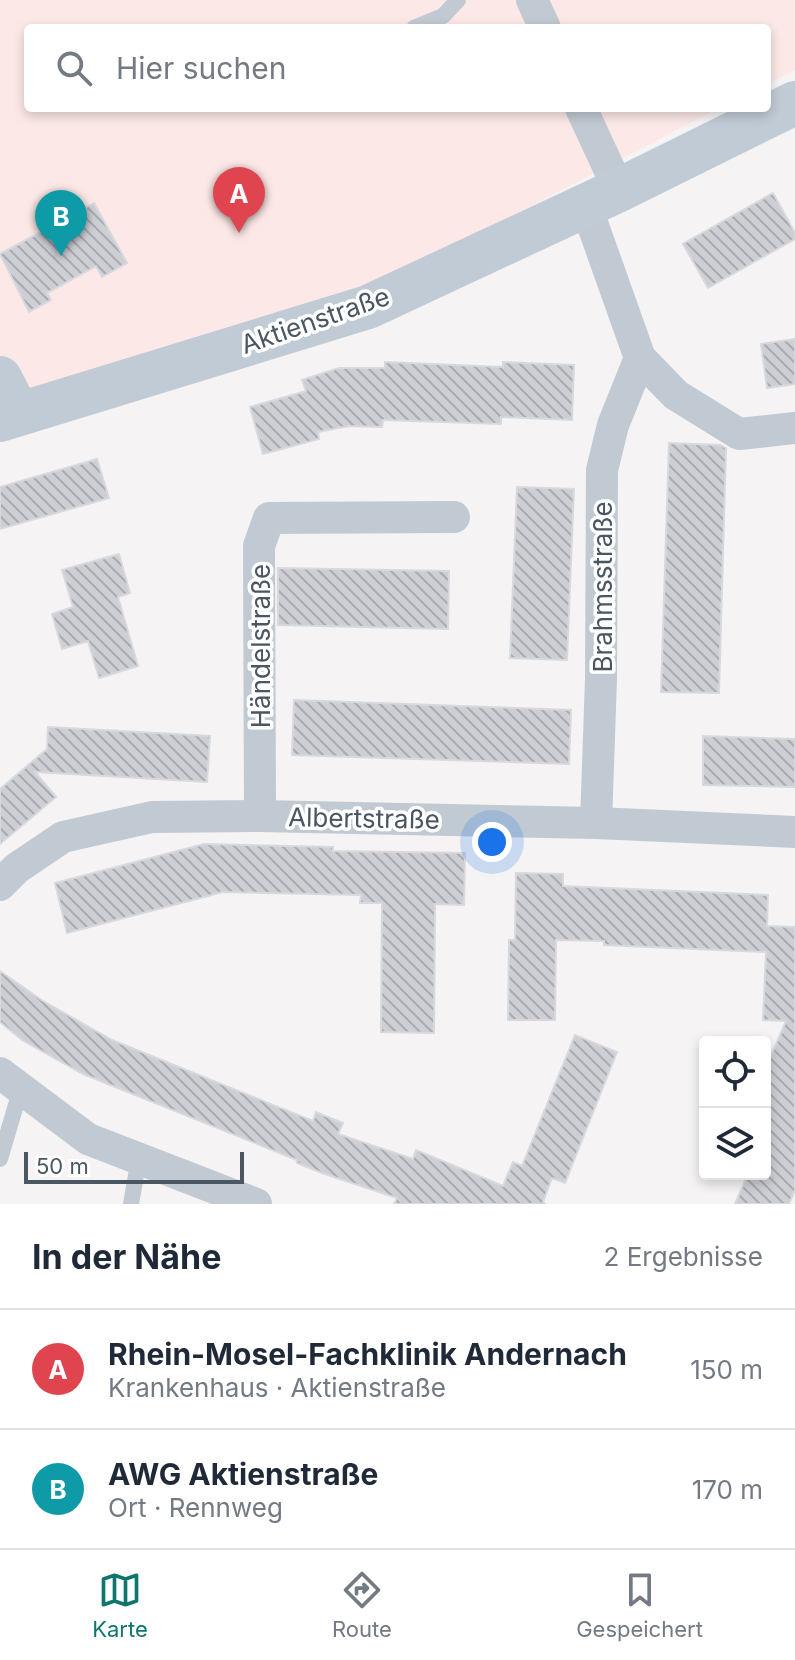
<!DOCTYPE html>
<html lang="de">
<meta charset="utf-8">
<style>
body{margin:0;font-family:Inter,sans-serif;background:#f2f2f3;color:#1f2937}
.controls{position:absolute;right:24px;bottom:24px;display:grid;overflow:hidden;border-radius:8px;box-shadow:0 4px 12px #0003}
.controls button{width:72px;height:72px;display:grid;place-items:center;padding:0;border:0;border-bottom:2px solid #e0e1e3;background:#fff;color:#1f2937;font:40px sans-serif}
.scale{position:absolute;left:24px;bottom:20px;width:220px;box-sizing:border-box;padding-left:8px;border:4px solid #4a5661;border-top:0;font-size:22px;line-height:28px;white-space:nowrap;color:#4a5661;-webkit-text-stroke:6px #fff;paint-order:stroke}
.you{position:absolute;left:492px;top:842px;width:28px;height:28px;margin:-20px;border:6px solid #fff;border-radius:50%;background:#1a73e8;box-shadow:0 0 0 12px #1a73e833}
.badge{display:grid;place-items:center;width:52px;height:52px;border-radius:50%;background:#0f766e;color:#fff;font-size:26px;font-weight:700}
.pin{position:absolute;translate:-50% -66px;filter:drop-shadow(0 2px 4px #0008)}
.pin::after{content:'';position:absolute;top:42px;width:28px;height:24px;background:inherit;clip-path:polygon(0 0,100% 0,50% 100%)}
.list{margin:0;padding:0;list-style:none}
h2{display:flex;justify-content:space-between;align-items:center;height:104px;margin:0;padding:0 32px;font-size:34px}
h2 small{font-size:26px;font-weight:400;color:#747a83}
.list li{display:grid;grid-template-columns:52px 1fr auto;gap:24px;align-items:center;box-sizing:border-box;height:120px;padding:0 32px;border-top:2px solid #e0e1e3}
.list b{display:block;font-size:30px;white-space:nowrap}
.list p{margin:0;font-size:26px;white-space:nowrap;color:#747a83}
.list em{font-size:26px;font-style:normal;color:#747a83}
.icon{flex:none;width:44px;height:44px;fill:none;stroke:currentColor;stroke-width:2;stroke-linecap:round;stroke-linejoin:round}
.map{position:relative;flex:none;width:795px;height:1204px;overflow:hidden}
.search{position:absolute;background:#fff;box-shadow:0 4px 12px #0003;left:24px;right:24px;top:24px;height:88px;display:flex;align-items:center;gap:20px;box-sizing:border-box;padding:0 28px;border-radius:8px;color:#747a83;font-size:30px}
.sheet{height:344px;background:#fff}
nav{display:flex;justify-content:space-around;align-items:center;box-sizing:border-box;height:112px;border-top:2px solid #e0e1e3;background:#fff;font-size:22px;color:#747a83}
nav a{display:grid;justify-items:center;gap:4px}
nav .on{color:#0f766e}
.map>svg:first-child{display:block}
</style>
<div class="map">
<svg width="795" height="1204" viewBox="0 0 795 1204">
<defs>
<pattern id="building-back-hatch" width="6" height="6" patternUnits="userSpaceOnUse" patternTransform="scale(2)"><rect width="6" height="6" fill="#cdcfd5"/><path d="M-1 5l2 2M0 0l6 6M5-1l2 2" fill="none" stroke="#a8abb0"/></pattern>
</defs>
<rect width="100%" height="100%" fill="#f5f3f3"/>
<path fill="#fce8e6" d="M0 0H795V70L767 84V28H28V108H719L333 309 20 396 0 356Z"/>
<g fill="url(#building-back-hatch)" stroke="#d7d9de" stroke-width="2">
<path d="M773 193 795 233V239L708 288 683 244Z"/>
<path d="M94 203 127 263 102 277 96 266 47 293 51 300 29 312 0 254Z"/>
<path d="M795 339V384L767 388 761 344Z"/>
<path d="M385 362 503 367V362L574 365 572 420 501 417V424L383 420 382 427 349 426 318 432 319 439 263 454 250 407 306 391 302 380 339 368H385Z"/>
<path d="M669 443 720 445 726 448 719 693 661 692Z"/>
<path d="M97 459 109 498 0 529V487Z"/>
<path d="M517 487 574 489 567 660 510 658Z"/>
<path d="M119 554 130 593 118 597 138 666 99 678 88 641 62 649 52 614 73 607 62 570Z"/>
<path d="M278 568 449 571 448 629 278 625Z"/>
<path d="M294 700 571 710 569 764 292 755Z"/>
<path d="M48 727 210 736 207 782 35 772 56 797 0 844V789L47 749Z"/>
<path d="M703 736 795 739V787L703 785Z"/>
<path d="M204 844 333 847V851L465 853 464 905 435 904 434 1033 381 1032 382 903H360L361 895 223 892 67 933 55 883Z"/>
<path d="M516 873 563 874V886L768 895 767 926 795 927V1190L789 1204H735L748 1174H765V1070L786 1021 763 1020 766 952 604 945V941L556 940 555 1020H508L509 940H515Z"/>
<path d="M0 971 43 1001 112 1040 313 1121 316 1112 343 1123 338 1134 413 1159 416 1150 503 1186 513 1162 522 1166 575 1035 617 1052 565 1183 552 1178 543 1202 545 1204H394L397 1198 322 1173 297 1163V1160L83 1074 22 1040 0 1022Z"/>
</g>
<g fill="none" stroke-linecap="round" stroke-linejoin="round">
<g stroke="#c1cad2" stroke-width="16">
<path d="M414 28 443 16 458 0"/>
<path d="M0 1159 21 1088"/>
<path d="M131 1204 139 1158"/>
</g>
<g stroke="#c1cad2" stroke-width="32">
<path d="M532 0 545 28"/>
<path d="M581 108 619 190"/>
<path d="M586 206 640 358 676 395 739 434 795 428"/>
<path d="M260 816 259 546 269 518 454 517"/>
<path d="M596 823 601 679 602 470 613 425 640 358"/>
<path d="M0 885 17 868 63 837 152 817 260 816 596 823 795 832"/>
<path d="M0 1073 88 1139 256 1204"/>
</g>
<g stroke="#c1cbd6" stroke-width="44">
<path d="M0 378 18 413"/>
<path d="M0 420 368 307 619 190 795 103"/>
</g>
</g>
<g text-anchor="middle" dominant-baseline="central" stroke-width="7" stroke-linejoin="round" paint-order="stroke">
<g font-size="26" fill="#4a5661" stroke="#fff">
<text transform="translate(315 320) rotate(-19)">Aktienstraße</text>
<text transform="translate(602 587) rotate(-90)">Brahmsstraße</text>
<text transform="translate(260 646) rotate(-90)">Händelstraße</text>
<text transform="translate(364 818) rotate(1)">Albertstraße</text>
</g>
</g>
</svg>
<div class="controls">
<button><svg class="icon" aria-label="locate" viewBox="0 0 24 24"><circle cx="12" cy="12" r="6"/><path d="M12 2v4M12 18v4M2 12h4M18 12h4"/></svg></button>
<button><svg class="icon" aria-label="layers" viewBox="0 0 24 24"><path d="M12 4l9 5-9 5-9-5zM3 14l9 5 9-5"/></svg></button>
</div>
<div class="scale">50 m</div>
<div class="you"></div>
<div class="pin badge" style="left:239px;top:233px;background:#e0444e">A</div>
<div class="pin badge" style="left:61px;top:256px;background:#0f9aa8">B</div>
<div class="search"><svg class="icon" aria-label="search" viewBox="0 0 24 24"><circle cx="10" cy="10" r="6"/><path d="M15 15l6 6"/></svg>Hier suchen</div>
</div>
<section class="sheet">
<h2>In der Nähe<small>2 Ergebnisse</small></h2>
<ul class="list">
<li><span class="badge" style="background:#e0444e">A</span><div><b>Rhein-Mosel-Fachklinik Andernach</b><p>Krankenhaus · Aktienstraße</p></div><em>150 m</em></li>
<li><span class="badge" style="background:#0f9aa8">B</span><div><b>AWG Aktienstraße</b><p>Ort · Rennweg</p></div><em>170 m</em></li>
</ul>
</section>
<nav>
<a class="on"><svg class="icon" aria-label="map" viewBox="0 0 24 24"><path d="M3 6l6-2 6 2 6-2v14l-6 2-6-2-6 2zM9 4v14M15 6v14"/></svg>Karte</a>
<a><svg class="icon" aria-label="directions" viewBox="0 0 24 24"><path d="M12 3l9 9-9 9-9-9zM9 14v-3h6M13 9l2 2-2 2"/></svg>Route</a>
<a><svg class="icon" aria-label="saved" viewBox="0 0 24 24"><path d="M7 4h10v16l-5-4-5 4z"/></svg>Gespeichert</a>
</nav>
